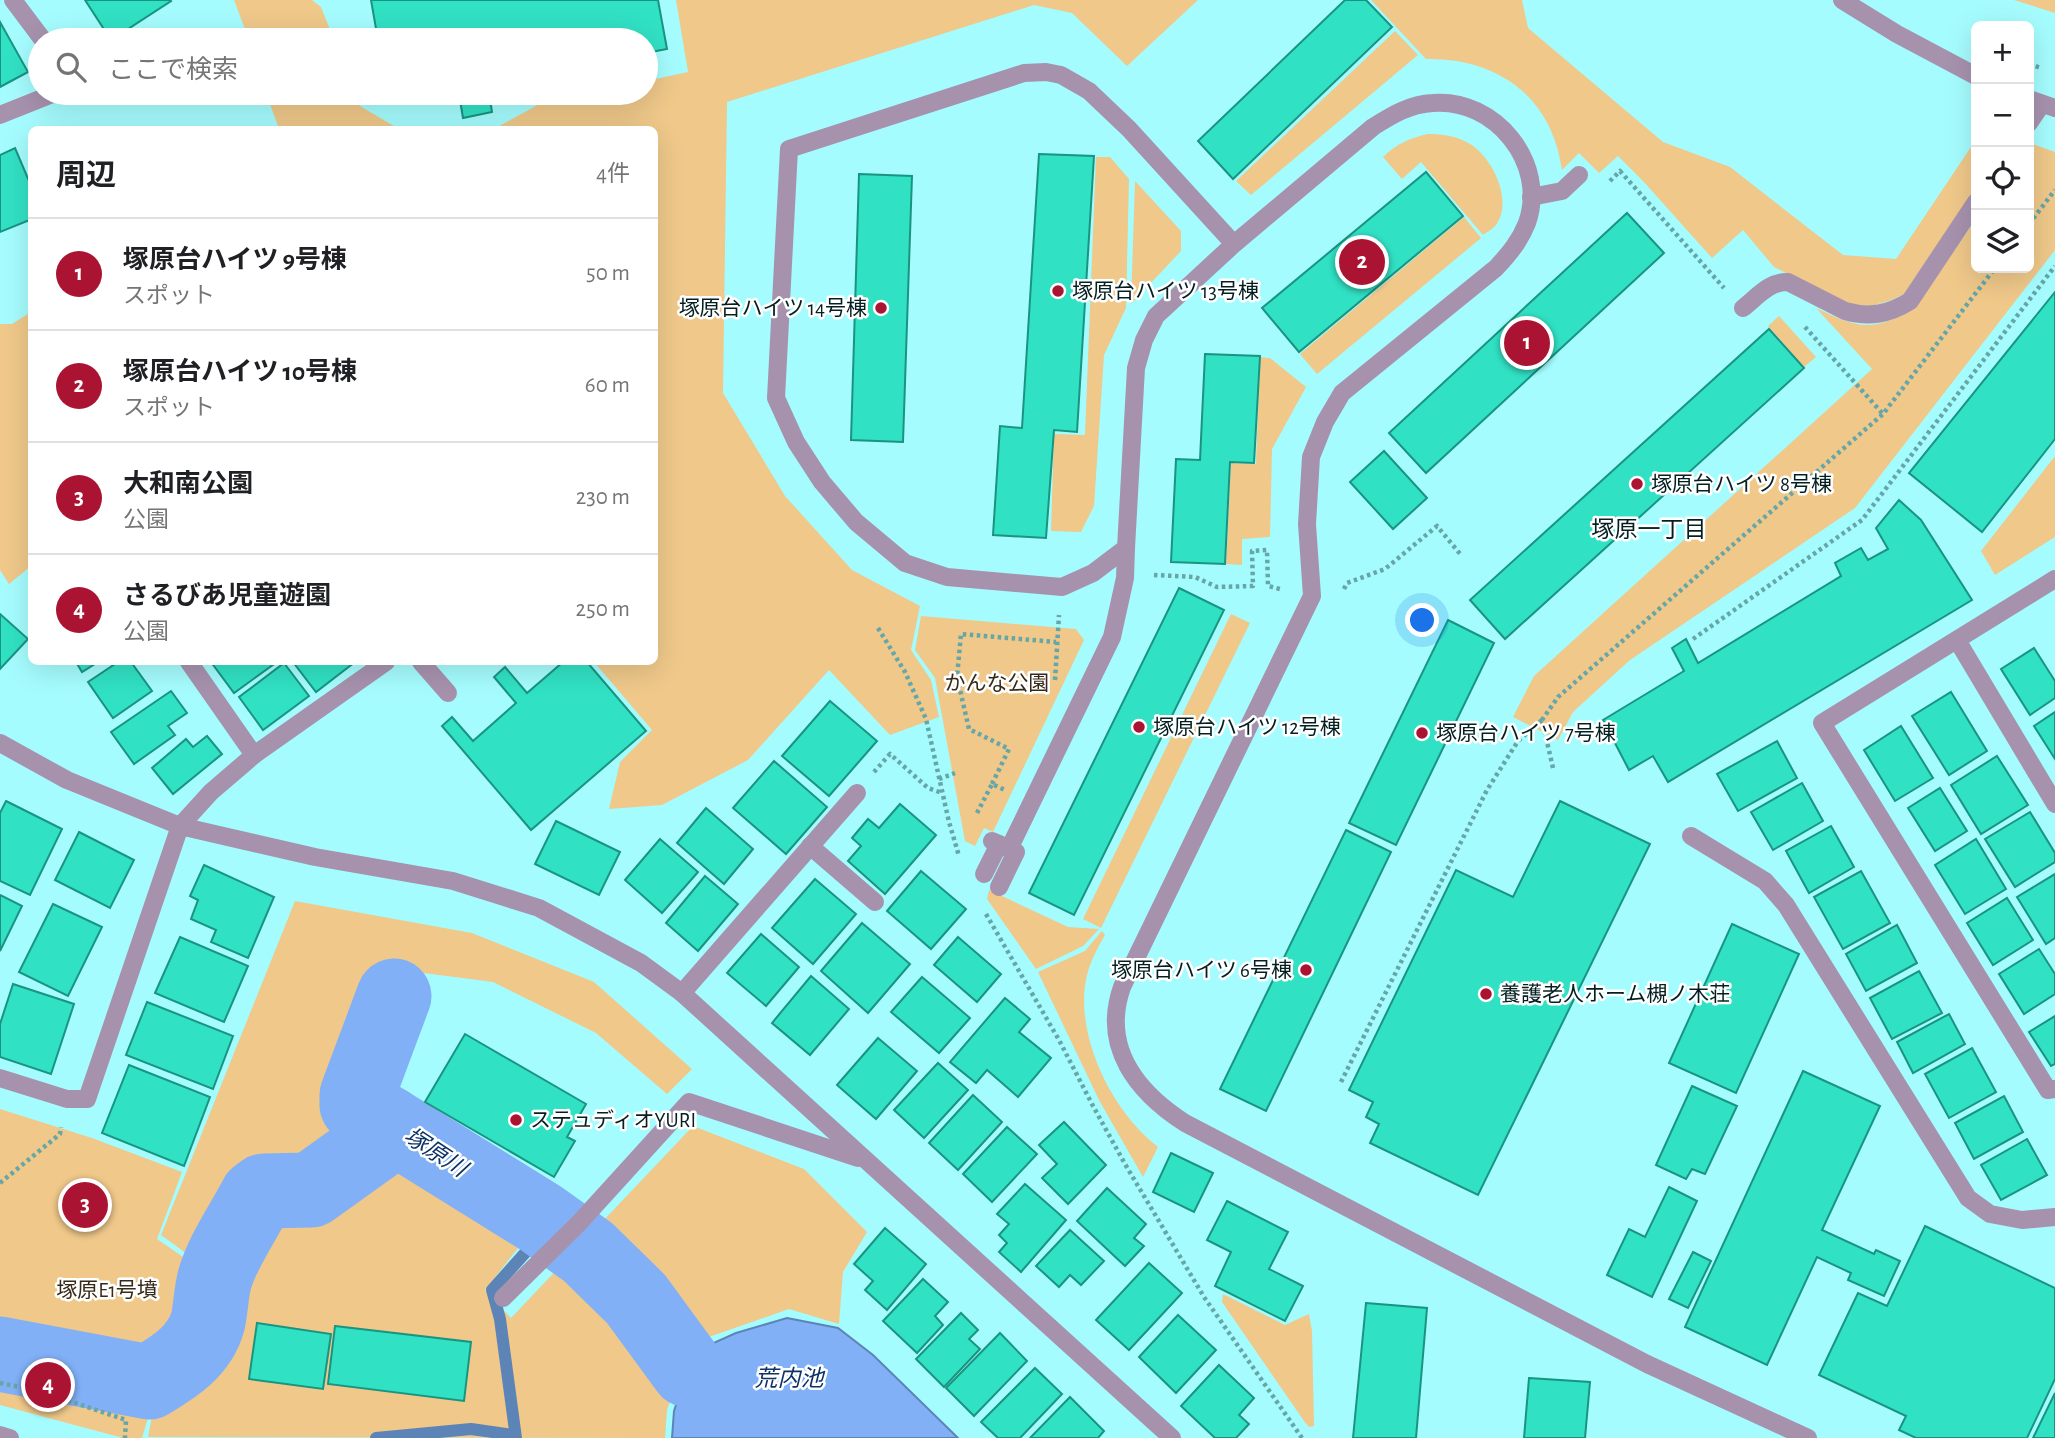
<!DOCTYPE html>
<html lang="ja">
<meta charset="utf-8">
<style>
body{margin:0;font-family:"Alegreya Sans","Noto Sans JP",sans-serif;background:#f2f2f2;color:#202124}
.controls{position:absolute;right:21px;top:21px;display:grid;overflow:hidden;border-radius:10px;box-shadow:0 7px 28px #0002}
.controls button{width:63px;height:63px;display:grid;place-items:center;padding:0;border:0;border-bottom:2px solid #e0e0e0;background:#fff;color:#202124;font:35px sans-serif}
.you{position:absolute;left:1423px;top:621px;width:24px;height:24px;margin:-18px;border:5px solid #fff;border-radius:50%;background:#1a73e8;box-shadow:0 0 0 10px #1a73e833}
.badge{display:grid;place-items:center;width:46px;height:46px;border-radius:50%;background:#aa1332;color:#fff;font-size:23px;font-weight:700}
.pin{position:absolute;translate:-50% -50%;border:4px solid #fff;box-shadow:0 2px 7px #0006}
.list{margin:0;padding:0;list-style:none}
h2{display:flex;justify-content:space-between;align-items:center;height:91px;margin:0;padding:0 28px;font-size:30px}
h2 small{font-size:23px;font-weight:400;color:#757577}
.list li{display:grid;grid-template-columns:46px 1fr auto;gap:21px;align-items:center;box-sizing:border-box;height:112px;padding:0 28px;border-top:2px solid #e0e0e0}
.list b{display:block;font-size:26px;white-space:nowrap}
.list p{margin:0;font-size:23px;white-space:nowrap;color:#757577}
.list em{font-size:23px;font-style:normal;color:#757577}
.icon{flex:none;width:38px;height:38px;fill:none;stroke:currentColor;stroke-width:2;stroke-linecap:round;stroke-linejoin:round}
.map{position:relative;flex:none;width:2055px;height:1438px;overflow:hidden}
.search{position:absolute;background:#fff;box-shadow:0 7px 28px #0002;left:28px;top:28px;width:630px;height:77px;display:flex;align-items:center;gap:18px;box-sizing:border-box;padding:0 24px;border-radius:38px;color:#757577;font-size:26px}
.panel{position:absolute;background:#fff;box-shadow:0 7px 28px #0002;left:28px;top:126px;width:630px;height:539px;border-radius:10px}
.map>svg:first-child{display:block}
</style>
<div class="map">
<svg width="2055" height="1438" viewBox="0 0 2055 1438">
<rect width="100%" height="100%" fill="#a5fcfe"/>
<g fill="#efc88a">
<path d="M234 0H312L321 7 334 40H249Z"/>
<path d="M676 0H1198L1127 66 1072 13 1034 5 727 102 723 393 785 496 852 570 920 606 911 650 931 680 939 717 890 735 829 670 748 760 662 805 609 809 620 762 652 730 594 662H654V130L494 129 543 102 587 93H646V81L688 72Z"/>
<path d="M1371 0H1522L1528 28 1663 142 1730 167 1843 255 1896 259 1975 141 1976 187 1904 294 1889 301 1870 306 1848 304 1774 267 1743 230 1712 258 1643 181 1618 156 1599 173 1579 153 1562 170C1560 161 1559 152 1556 144 1537 84 1484 58 1426 59Z"/>
<path d="M2014 0H2055V13Z"/>
<path d="M1395 31 1418 55 1251 195 1236 181Z"/>
<path d="M266 93H355L360 106 399 129H279Z"/>
<path d="M1428 134C1442 134 1457 136 1470 144 1492 157 1514 201 1496 225 1493 229 1487 232 1483 235L1421 162 1402 179 1383 157C1396 144 1410 138 1428 134Z"/>
<path d="M2030 143 2055 152V250L1855 508 1630 660 1573 712 1558 740 1513 717 1534 676 1872 369 1816 308C1857 328 1873 333 1914 308L1976 219V268H2029V145Z"/>
<path d="M1096 157H1110L1129 179 1126 308 1104 355 1094 506 1081 532 1051 531 1054 434 1085 435Z"/>
<path d="M1135 181 1181 231V251L1131 304Z"/>
<path d="M1464 217 1481 238 1317 374 1300 354Z"/>
<path d="M31 312V566L9 584 0 570V324H12Z"/>
<path d="M1779 316 1816 357 1804 367 1768 326Z"/>
<path d="M1260 357 1270 358 1306 387 1272 449 1270 537 1242 539V565L1226 564 1231 463 1256 464Z"/>
<path d="M2055 456V537L1995 575 1981 551Z"/>
<path d="M1231 614 1250 623 1101 928 1083 919Z"/>
<path d="M921 616 1076 629 1084 640 993 832 984 828 975 846 965 841 935 678 915 650Z"/>
<path d="M989 890 1068 927 1099 929 1083 946 1036 969 987 899Z"/>
<path d="M295 901 472 933 594 982 692 1069 667 1094 596 1033 493 982 408 971 388 989 346 1093 347 1111 368 1141 504 1223 529 1226 530 1233 485 1290 511 1318 693 1126 804 1169 867 1232 843 1272 839 1324 789 1309 703 1339 680 1372 667 1410 665 1438 148 1437 162 1364 186 1321 194 1259 161 1235Z"/>
<path d="M1102 931 1105 935C1097 949 1089 963 1086 980 1075 1037 1113 1113 1158 1147L1143 1177 1099 1100 1038 972 1085 951Z"/>
<path d="M0 1109 92 1138 182 1172 157 1239 189 1261 179 1324 148 1368 0 1338Z"/>
<path d="M1223 1294 1285 1325 1309 1314 1312 1331 1314 1426 1309 1427 1304 1421 1222 1302Z"/>
<path d="M0 1364 37 1369 153 1401 142 1438H123L0 1405Z"/>
</g>
<g fill="#81b0f6" stroke="#5c84b6" stroke-width="2">
<path d="M391 1106 406 1107 539 1184 544 1196 539 1217 529 1221 505 1219 378 1142C373 1128 372 1121 380 1108Z"/>
<path d="M787 1318 838 1328 873 1355 958 1438H672L674 1411 688 1370 709 1345 736 1333Z"/>
</g>
<g fill="none" stroke-linecap="round" stroke-linejoin="round">
<g stroke="#5c84b6" stroke-width="12">
<path d="M376 1438 471 1429 514 1435"/>
<path d="M516 1438 500 1319 492 1290 550 1225"/>
</g>
<g stroke="#81b0f6" stroke-width="75">
<path d="M389 1124 357 1105V1095L394 996"/>
<path d="M0 1354 149 1382C174 1367 200 1351 208 1321 211 1307 211 1292 215 1278 223 1251 244 1221 257 1196L264 1191 311 1190 378 1142 389 1124 539 1217 588 1252 636 1299 688 1370"/>
</g>
</g>
<g fill="#31e1c4" stroke="#199480" stroke-width="2">
<path d="M85 0H170L171 1 111 40Z"/>
<path d="M371 0H658L667 49 646 53V40H378Z"/>
<path d="M1345 0H1366L1392 27 1233 179 1198 141Z"/>
<path d="M0 22 28 72 0 87Z"/>
<path d="M388 93H434L389 101Z"/>
<path d="M466 93H489L492 112 463 118 459 94Z"/>
<path d="M15 148 32 188V219L0 232V155Z"/>
<path d="M1039 154 1094 156 1077 432 1054 430 1046 538 993 535 1000 426 1022 428Z"/>
<path d="M1426 172 1463 216 1299 352 1262 308Z"/>
<path d="M859 174 912 176 903 442 851 440Z"/>
<path d="M1627 213 1664 253 1426 473 1389 433Z"/>
<path d="M2055 292V439L1982 532 1909 473Z"/>
<path d="M1769 329 1804 368 1505 639 1470 600Z"/>
<path d="M1205 354 1260 356 1254 463 1230 462 1225 564 1171 562 1176 459 1200 460Z"/>
<path d="M1384 451 1427 498 1393 529 1350 482Z"/>
<path d="M1899 500 1921 520 1972 600 1668 782 1653 756 1629 770 1603 720 1684 671 1672 648 1686 639 1698 663 1841 576 1835 563 1861 548 1868 560 1888 549 1876 528Z"/>
<path d="M1179 588 1224 610 1074 915 1029 893Z"/>
<path d="M0 614 28 639 0 669Z"/>
<path d="M1448 620 1494 643 1396 845 1349 823Z"/>
<path d="M2034 648 2055 681V698L2030 715 2001 669Z"/>
<path d="M76 662H98L82 672Z"/>
<path d="M118 662H131L152 691 113 718 88 682Z"/>
<path d="M211 662H277L234 693Z"/>
<path d="M293 662H355L316 692Z"/>
<path d="M563 662H587L646 731 531 830 442 726 452 717 473 741 516 703 494 677 505 667 527 693Z"/>
<path d="M284 663 309 696 263 730 239 697Z"/>
<path d="M171 691 187 713 168 726 175 735 134 764 111 732Z"/>
<path d="M1951 692 1987 751 1949 775 1912 716Z"/>
<path d="M830 701 877 741 829 796 782 756Z"/>
<path d="M2055 712V759L2034 726Z"/>
<path d="M1901 726 1933 778 1895 801 1864 750Z"/>
<path d="M207 736 222 754 173 794 152 768 186 739 193 747Z"/>
<path d="M1777 741 1797 778 1738 811 1717 774Z"/>
<path d="M1997 756 2028 805 1981 834 1951 785Z"/>
<path d="M774 761 827 807 786 854 733 808Z"/>
<path d="M1802 783 1823 821 1773 850 1751 812Z"/>
<path d="M1940 788 1967 831 1935 851 1908 808Z"/>
<path d="M6 801 62 829 30 895 0 881V813Z"/>
<path d="M1560 801 1650 844 1478 1195 1370 1143 1379 1124 1366 1117 1373 1102 1349 1090 1456 870 1513 897Z"/>
<path d="M900 804 936 835 885 894 848 861 861 846 852 838 868 819 879 828Z"/>
<path d="M706 808 753 849 724 884 677 843Z"/>
<path d="M2030 812 2055 853V862L2015 887 1985 839Z"/>
<path d="M556 821 620 852 599 895 535 864Z"/>
<path d="M1831 826 1854 867 1809 893 1786 851Z"/>
<path d="M1346 830 1391 852 1266 1111 1220 1089Z"/>
<path d="M79 832 134 860 110 908 55 880Z"/>
<path d="M660 839 698 872 662 913 625 880Z"/>
<path d="M1976 839 2006 889 1965 914 1935 865Z"/>
<path d="M204 865 274 897 248 958 211 942 216 930 191 919 198 900 190 896Z"/>
<path d="M921 871 966 909 931 949 887 911Z"/>
<path d="M1861 871 1890 923 1843 949 1814 897Z"/>
<path d="M2055 874V938L2046 944 2017 897Z"/>
<path d="M705 876 738 904 698 951 666 923Z"/>
<path d="M815 879 856 914 813 964 772 928Z"/>
<path d="M0 895 22 906 0 951Z"/>
<path d="M2007 898 2033 940 1993 965 1967 923Z"/>
<path d="M53 904 102 927 68 996 19 972Z"/>
<path d="M862 923 910 964 868 1013 821 971Z"/>
<path d="M1732 924 1799 954 1736 1093 1669 1063Z"/>
<path d="M1897 925 1917 963 1866 991 1846 954Z"/>
<path d="M761 934 799 967 766 1006 727 973Z"/>
<path d="M180 937 248 966 224 1022 155 993Z"/>
<path d="M958 937 1001 974 977 1002 934 965Z"/>
<path d="M2039 949 2055 974V994L2024 1014 1999 974Z"/>
<path d="M1919 971 1942 1013 1892 1039 1870 998Z"/>
<path d="M811 976 849 1009 810 1055 772 1023Z"/>
<path d="M922 977 970 1018 939 1053 891 1012Z"/>
<path d="M13 984 74 1004 51 1074 0 1057V1024Z"/>
<path d="M1005 998 1030 1019 1019 1032 1051 1058 1018 1097 987 1070 976 1083 950 1062Z"/>
<path d="M147 1002 233 1036 213 1089 126 1055Z"/>
<path d="M1949 1014 1965 1044 1913 1073 1897 1042Z"/>
<path d="M2055 1016V1064L2051 1066 2029 1032Z"/>
<path d="M465 1034 586 1104 567 1137 575 1141 554 1177 425 1102Z"/>
<path d="M878 1038 917 1071 876 1119 837 1085Z"/>
<path d="M1972 1048 1996 1092 1949 1118 1925 1074Z"/>
<path d="M938 1063 968 1090 924 1138 894 1110Z"/>
<path d="M129 1065 210 1097 184 1166 102 1133Z"/>
<path d="M1803 1071 1880 1106 1822 1230 1874 1254 1876 1250 1900 1261 1884 1296 1848 1280 1851 1273 1817 1257 1767 1365 1685 1327Z"/>
<path d="M1692 1086 1737 1106 1705 1174 1692 1169 1686 1179 1656 1165Z"/>
<path d="M973 1095 1002 1122 958 1170 929 1143Z"/>
<path d="M2004 1096 2023 1132 1974 1159 1955 1123Z"/>
<path d="M1064 1122 1106 1165 1068 1204 1042 1178 1057 1164 1039 1145Z"/>
<path d="M1007 1127 1037 1154 992 1202 963 1174Z"/>
<path d="M2027 1139 2047 1175 2001 1200 1981 1165Z"/>
<path d="M1171 1153 1213 1173 1194 1212 1153 1192Z"/>
<path d="M1025 1184 1066 1220 1021 1272 999 1252 1007 1243 999 1235 1009 1224 997 1214Z"/>
<path d="M1669 1187 1697 1201 1652 1297 1607 1275 1629 1229 1645 1237Z"/>
<path d="M1107 1188 1146 1224 1134 1238 1144 1246 1125 1266 1077 1221Z"/>
<path d="M1227 1201 1288 1232 1269 1269 1303 1286 1285 1321 1215 1286 1231 1252 1207 1240Z"/>
<path d="M1925 1226 2055 1288V1379L2027 1438H1916L1899 1430 1906 1416 1819 1375 1858 1293 1887 1306Z"/>
<path d="M885 1228 926 1264 887 1310 865 1290 873 1281 854 1264Z"/>
<path d="M1070 1230 1104 1261 1081 1285 1070 1275 1059 1287 1036 1266Z"/>
<path d="M1693 1252 1711 1261 1688 1308 1669 1299Z"/>
<path d="M1149 1263 1182 1293 1129 1350 1096 1320Z"/>
<path d="M923 1279 948 1302 935 1316 943 1325 917 1353 883 1321Z"/>
<path d="M1366 1303 1427 1308 1416 1438H1353Z"/>
<path d="M961 1313 978 1330 969 1339 980 1349 944 1387 916 1359Z"/>
<path d="M1178 1315 1216 1350 1176 1393 1139 1357Z"/>
<path d="M257 1323 331 1334 323 1389 249 1379Z"/>
<path d="M335 1326 471 1342 464 1401 328 1384Z"/>
<path d="M1000 1333 1027 1361 974 1416 946 1388Z"/>
<path d="M1219 1365 1254 1398 1239 1415 1249 1424 1236 1438H1215L1181 1406Z"/>
<path d="M1035 1368 1062 1394 1020 1438H998L981 1422Z"/>
<path d="M1529 1378 1590 1382 1585 1438H1524Z"/>
<path d="M2055 1393V1438H2033Z"/>
<path d="M1070 1397 1104 1431 1098 1438H1030Z"/>
</g>
<g fill="none" stroke-linecap="round" stroke-linejoin="round">
<g stroke="#66a6a7" stroke-width="4.5" stroke-dasharray="3.5 3.5" stroke-linecap="butt">
<path d="M2029 64 2041 68"/>
<path d="M1610 181 1620 171 1724 288"/>
<path d="M2029 224 2055 190"/>
<path d="M1805 327 1883 414"/>
<path d="M1154 575 1195 577 1217 587 1253 586 1252 551 1267 550 1268 586 1280 589"/>
<path d="M1344 589 1347 583 1385 569 1437 526 1461 555"/>
<path d="M878 628 905 672 926 719 949 822 959 856"/>
<path d="M1693 639 1862 520 2055 266"/>
<path d="M1055 680 1059 615"/>
<path d="M1553 768 1542 720 1558 697 1883 414 1995 268"/>
<path d="M874 772 890 754 928 788 942 793"/>
<path d="M939 779 955 773"/>
<path d="M992 784 1009 749 969 729 957 677 961 634 1056 642"/>
<path d="M977 813 992 784 1005 790"/>
<path d="M986 914 1059 1040 1093 1106 1125 1164 1204 1297 1302 1438"/>
<path d="M1341 1082 1487 790 1518 741 1542 720"/>
<path d="M0 1183 60 1134 61 1127"/>
<path d="M0 1383 40 1391 126 1420 125 1438"/>
</g>
<g stroke="#a792ae" stroke-width="18">
<path d="M13 0 43 40"/>
<path d="M1842 0 1897 34 1976 76"/>
<path d="M83 93 85 95"/>
<path d="M2029 99 2055 108"/>
<path d="M0 115 55 93"/>
<path d="M2029 123 2042 104"/>
<path d="M1531 197 1562 191 1579 175"/>
<path d="M1234 244 1156 316 1144 340 1136 368 1126 548 1093 573 1062 587 947 577 905 563 856 522 822 482 796 442 776 398 789 149 1024 73 1046 72 1061 75 1089 91 1129 129 1234 244 1373 127C1392 115 1410 104 1433 103 1495 98 1548 163 1527 223 1520 241 1509 254 1496 268L1342 393 1325 422 1311 457 1307 524 1312 596 1122 987C1101 1047 1137 1092 1185 1123L1647 1364 1808 1438"/>
<path d="M1743 308C1757 297 1770 281 1788 282L1845 311C1870 318 1889 314 1910 301L1976 202"/>
<path d="M2055 579 1822 723 2048 1090 2055 1089"/>
<path d="M1957 640 2055 804"/>
<path d="M189 662 254 755"/>
<path d="M421 662 448 693"/>
<path d="M0 743 67 780 180 826 315 857 453 881 539 908 641 963 682 993 1172 1438"/>
<path d="M1691 836 1765 881 1786 905 1968 1198 1990 1214 2022 1220 2055 1217"/>
<path d="M992 841 1016 852 999 887"/>
<path d="M810 846 875 902"/>
<path d="M1009 849 1112 637 1125 578 1126 548"/>
<path d="M984 874 999 844"/>
<path d="M682 993 857 793"/>
<path d="M0 1078 67 1099H87L180 826 211 792 254 755 386 662"/>
<path d="M503 1298 579 1223 689 1102 858 1158"/>
<path d="M0 1435 10 1438"/>
</g>
</g>
<g fill="#aa1332" stroke="#fff" stroke-width="2.5">
<circle cx="1058" cy="291" r="7"/>
<circle cx="881" cy="308" r="7"/>
<circle cx="1637" cy="484" r="7"/>
<circle cx="1139" cy="727" r="7"/>
<circle cx="1422" cy="733" r="7"/>
<circle cx="1306" cy="970" r="7"/>
<circle cx="1486" cy="994" r="7"/>
<circle cx="516" cy="1120" r="7"/>
</g>
<g text-anchor="middle" dominant-baseline="central" stroke-width="5" stroke-linejoin="round" paint-order="stroke">
<g font-size="21" fill="#051f20" stroke="#fff" text-anchor="start">
<text x="1072" y="291">塚原台ハイツ 13号棟</text>
<text x="867" y="308" text-anchor="end">塚原台ハイツ 14号棟</text>
<text x="1651" y="484">塚原台ハイツ 8号棟</text>
<text x="1153" y="727">塚原台ハイツ 12号棟</text>
<text x="1436" y="733">塚原台ハイツ 7号棟</text>
<text x="1292" y="970" text-anchor="end">塚原台ハイツ 6号棟</text>
<text x="1500" y="994">養護老人ホーム槻ノ木荘</text>
<text x="530" y="1120">ステュディオYURI</text>
</g>
<g font-size="21" fill="#362a18" stroke="#fff">
<text x="997" y="683">かんな公園</text>
<text x="107" y="1290">塚原E1号墳</text>
</g>
<g font-size="23" fill="#051f20" stroke="#fff">
<text x="1649" y="530">塚原一丁目</text>
</g>
<g font-size="23" font-style="italic" fill="#0d3368" stroke="#fff">
<text transform="translate(435 1153) rotate(33)">塚原川</text>
<text x="789" y="1379">荒内池</text>
</g>
</g>
</svg>
<div class="controls">
<button>+</button>
<button>−</button>
<button><svg class="icon" aria-label="locate" viewBox="0 0 24 24"><circle cx="12" cy="12" r="6"/><path d="M12 2v4M12 18v4M2 12h4M18 12h4"/></svg></button>
<button><svg class="icon" aria-label="layers" viewBox="0 0 24 24"><path d="M12 4l9 5-9 5-9-5zM3 14l9 5 9-5"/></svg></button>
</div>
<div class="you"></div>
<div class="pin badge" style="left:1527px;top:343px">1</div>
<div class="pin badge" style="left:1362px;top:262px">2</div>
<div class="pin badge" style="left:85px;top:1205px">3</div>
<div class="pin badge" style="left:48px;top:1385px">4</div>
<div class="search"><svg class="icon" aria-label="search" viewBox="0 0 24 24"><circle cx="10" cy="10" r="6"/><path d="M15 15l6 6"/></svg>ここで検索</div>
<section class="panel">
<h2>周辺<small>4件</small></h2>
<ul class="list">
<li><span class="badge">1</span><div><b>塚原台ハイツ 9号棟</b><p>スポット</p></div><em>50 m</em></li>
<li><span class="badge">2</span><div><b>塚原台ハイツ 10号棟</b><p>スポット</p></div><em>60 m</em></li>
<li><span class="badge">3</span><div><b>大和南公園</b><p>公園</p></div><em>230 m</em></li>
<li><span class="badge">4</span><div><b>さるびあ児童遊園</b><p>公園</p></div><em>250 m</em></li>
</ul>
</section>
</div>
